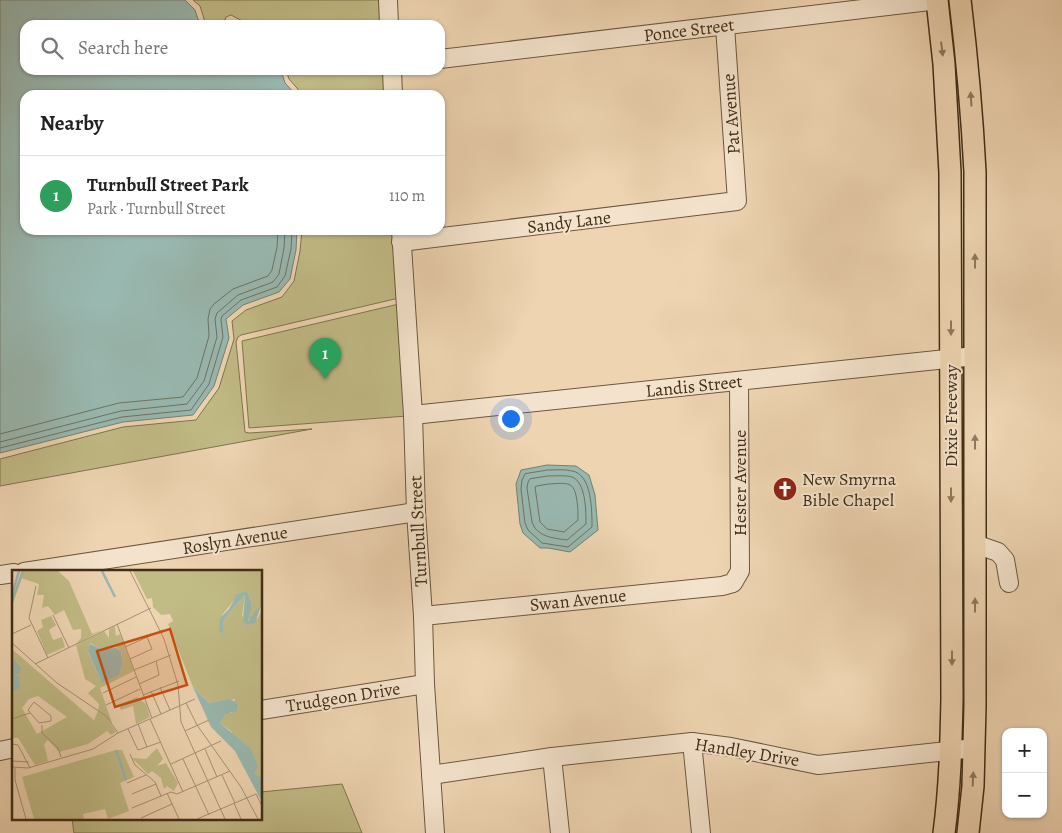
<!DOCTYPE html>
<meta charset="utf-8">
<style>
body{margin:0;font-family:Alegreya,serif;background:#f6f6f6;color:#222}
.controls{position:absolute;right:15px;bottom:15px;display:grid;overflow:hidden;border-radius:10px;box-shadow:0 1px 4px #0004}
.controls button{width:45px;height:45px;display:grid;place-items:center;padding:0;border:0;border-bottom:1px solid #e0e0e0;background:#fff;color:#222;font:25px sans-serif}
.you{position:absolute;left:510px;top:418px;width:18px;height:18px;margin:-12px;border:4px solid #fff;border-radius:50%;background:#1a73e8;box-shadow:0 0 0 8px #1a73e833}
.badge{display:grid;place-items:center;width:32px;height:32px;border-radius:50%;background:#8f2418;color:#fff;font-size:16px;font-weight:700}
.pin{position:absolute;translate:-50% -41px;filter:drop-shadow(0 1px 2px #0008)}
.pin::after{content:'';position:absolute;top:26px;width:18px;height:15px;background:inherit;clip-path:polygon(0 0,100% 0,50% 100%)}
.list{margin:0;padding:0;list-style:none}
h2{display:flex;justify-content:space-between;align-items:center;height:65px;margin:0;padding:0 20px;font-size:21px}
h2 small{font-size:16px;font-weight:400;color:#767676}
.list li{display:grid;grid-template-columns:32px 1fr auto;gap:15px;align-items:center;box-sizing:border-box;height:80px;padding:0 20px;border-top:1px solid #e0e0e0}
.list b{display:block;font-size:19px;white-space:nowrap}
.list p{margin:0;font-size:16px;white-space:nowrap;color:#767676}
.list em{font-size:16px;font-style:normal;color:#767676}
.icon{flex:none;width:28px;height:28px;fill:none;stroke:currentColor;stroke-width:2;stroke-linecap:round;stroke-linejoin:round}
.map{position:relative;flex:none;width:1062px;height:833px;overflow:hidden}
.search{position:absolute;background:#fff;box-shadow:0 1px 4px #0004;left:20px;top:20px;width:425px;height:55px;display:flex;align-items:center;gap:12px;box-sizing:border-box;padding:0 18px;border-radius:15px;color:#767676;font-size:19px}
.panel{position:absolute;background:#fff;box-shadow:0 1px 4px #0004;left:20px;top:90px;width:425px;height:145px;border-radius:15px}
.map>svg:first-child{display:block}
</style>
<div class="map">
<svg width="1062" height="833" viewBox="0 0 1062 833">
<rect width="100%" height="100%" fill="#eed4b1"/>
<filter id="stains"><feTurbulence type="fractalNoise" baseFrequency=".004" numOctaves="4"/><feColorMatrix values="0 0 0 0 .2 0 0 0 0 .09 0 0 0 0 .02 0 0 0 .5 -.17"/></filter>
<radialGradient id="worn" r=".72"><stop offset=".6" stop-color="#630" stop-opacity="0"/><stop offset="1" stop-color="#630" stop-opacity=".3"/></radialGradient>
<g fill="#c1bb86" stroke="#81744e">
<path d="M193 0H380L382 25H250L231 15 226 17 223 25H206L200 6Z"/>
<path d="M286 70H385L387 95H303L289 79Z"/>
<path d="M302 230H394L399 298 241 335 238 337 236 342 245 432 249 433 312 429 0 486V459L123 427 196 420 219 388 234 339 232 321 246 310 282 297 294 281 300 251Z"/>
<path d="M399 304 407 416 249 428 242 341Z"/>
<path d="M342 784 362 833H74L72 819H261V792Z"/>
</g>
<g fill="#99b8b0" stroke="#768172">
<path d="M0 0H185L195 10 200 25H25V70H281L285 83 296 95H25V230H297L296 250 290 279 279 292 243 305 226 319 229 338 214 386 193 415 123 422 0 453Z"/>
<path d="M547 465 576 466 589 475 595 495 598 530 570 552 548 548H540L523 533 520 524 516 484 521 470Z"/>
</g>
<g fill="none" stroke-linecap="round" stroke-linejoin="round">
<g stroke="#6d7363" stroke-width="1">
<path d="M0 434 119 403 183 397 197 378 209 336 208 319 210 309 214 304 233 289 268 276 272 270 277 247 278 230"/>
<path d="M0 442 121 411 187 404 204 381 217 337 215 319 217 313 238 295 273 282 279 274 284 248 285 230"/>
<path d="M0 448 122 417 191 410 209 384 223 337 221 320 222 316 241 300 277 287 285 276 291 249 292 230"/>
<path d="M548 470C556 470 565 469 572 471 592 474 592 511 592 527L568 547 542 543 528 530 525 523 521 489 522 480 525 474Z"/>
<path d="M548 476C554 476 566 475 572 477 586 482 586 512 586 524L567 540C553 538 537 537 532 522L527 488 528 482 530 479Z"/>
<path d="M549 484C555 484 565 482 570 485 578 488 578 513 578 520L564 532 547 529 540 522 535 487 537 486Z"/>
</g>
<g stroke="#6c583d" stroke-width="20">
<g id="minor">
<path d="M388 0 389 25"/>
<path d="M440 59 938 0"/>
<path d="M392 70 393 95"/>
<path d="M401 230 413 415 416 512 423 616 425 684 435 833"/>
<path d="M401 242 737 201 725 26"/>
<path d="M413 415 975 356"/>
<path d="M975 544 998 552 1005 560 1009 583"/>
<path d="M24 572 416 512"/>
<path d="M0 575 14 573"/>
<path d="M423 616 722 586 733 583 740 571 739 382"/>
<path d="M261 710 425 684"/>
<path d="M692 742 701 833"/>
<path d="M0 751 14 748"/>
<path d="M552 757 560 833"/>
<path d="M431 775 552 757 692 742 731 747 818 765 975 748"/>
</g>
</g>
<g stroke="#412e16" stroke-width="24">
<g id="major">
<path d="M937 0 944 64 950 173 952 699C951 744 950 788 944 833"/>
<path d="M960 0C967 58 972 114 975 172V706L973 786 968 833"/>
</g>
</g>
<use href="#minor" stroke="#f4e3cc" stroke-width="18"/>
<use href="#major" stroke="#eed4b1" stroke-width="21"/>
</g>
<defs><path id="oneway-solid" d="M-6-.8H1V-3.2L6.5 0L1 3.2V.8H-6Z" transform="scale(1.25)"/></defs>
<g fill="#8f795c">
<use href="#oneway-solid" transform="translate(942 49) rotate(83)"/>
<use href="#oneway-solid" transform="translate(971 99) rotate(-94)"/>
<use href="#oneway-solid" transform="translate(975 261) rotate(-90)"/>
<use href="#oneway-solid" transform="translate(951 328) rotate(90)"/>
<use href="#oneway-solid" transform="translate(975 442) rotate(-90)"/>
<use href="#oneway-solid" transform="translate(951 495) rotate(90)"/>
<use href="#oneway-solid" transform="translate(975 605) rotate(-90)"/>
<use href="#oneway-solid" transform="translate(952 658) rotate(90)"/>
<use href="#oneway-solid" transform="translate(973 779) rotate(-87)"/>
</g>
<defs>
<g id="church-disc" transform="scale(1.25)"><circle r="9.5" fill="#8f2418" stroke="#f4e3cc"/><path d="M-1.2-6h2.4v3.5h3.3v2.4h-3.3V6h-2.4V-.1h-3.3v-2.4h3.3Z" fill="#fff"/></g>
</defs>
<g fill-rule="evenodd">
<use href="#church-disc" x="785" y="489"/>
</g>
<g text-anchor="middle" dominant-baseline="central" stroke-width="4" stroke-linejoin="round" paint-order="stroke">
<g font-size="18" fill="#412e16" stroke="#f4e3cc">
<text transform="translate(689 30) rotate(-7)">Ponce Street</text>
<text transform="translate(731 114) rotate(-94)">Pat Avenue</text>
<text transform="translate(569 222) rotate(-7)">Sandy Lane</text>
<text transform="translate(694 386) rotate(-6)">Landis Street</text>
<text transform="translate(951 416) rotate(-90)">Dixie Freeway</text>
<text transform="translate(740 483) rotate(-90)">Hester Avenue</text>
<text transform="translate(418 531) rotate(-93)">Turnbull Street</text>
<text transform="translate(235 540) rotate(-9)">Roslyn Avenue</text>
<text transform="translate(578 600) rotate(-6)">Swan Avenue</text>
<text transform="translate(343 697) rotate(-9)">Trudgeon Drive</text>
<text transform="translate(747 752) rotate(9)">Handley Drive</text>
</g>
<g font-size="18" fill="#412e16" stroke="#f4e3cc" text-anchor="start">
<text x="802" y="479">New Smyrna<tspan x="802" dy="21">Bible Chapel</tspan></text>
</g>
</g>
<g transform="translate(12 570)">
<rect width="250" height="250" fill="#eed4b1"/>
<path d="M11 1H46L57 11 80 64 90 60 64 74 69 68V59L61 60 52 40 43 45 36 36 30 38 32 25H25L27 14 9 8ZM121 1H250V33L240 50 235 48 240 34 235 21 222 30 210 45 211 59 212 49 233 25 230 45 234 55 246 48 250 39V208H244L219 161 208 153 213 143H220L223 129 197 133 181 117 156 54 161 51 158 44 149 45 141 37 140 28 135 29ZM39 46 44 55 37 60 41 70 50 67 53 77 35 85 25 61 31 57 29 50ZM103 56 104 66 108 64 122 101 88 118 100 153 86 140 87 134 76 123 84 116 73 109 64 75 92 61 97 68V59ZM78 73 89 79 104 77 109 82 111 94 107 105 90 113 76 82ZM0 79 91 158 82 150 86 141 94 147 104 162 99 165 95 161 76 174 47 182 36 170 32 174 36 191 23 195 6 168H0ZM26 126 55 147 25 164 10 138 17 129ZM125 127 134 134 138 147 124 154 121 136 109 140 107 135ZM145 178 151 189 145 196 154 193 166 213 162 221 155 216 152 219 149 208 140 201 136 204 120 188 134 189ZM104 180H110L122 207 108 213 117 241 96 249 93 239 71 244 72 249H22L10 207Z" fill="#c1bb86" fill-rule="evenodd"/>
<path d="M235 21 240 34 236 51 250 33 243 53 234 55 231 50 233 25 212 49 211 63 207 61 208 48 217 39 225 24ZM78 74 89 79 104 78 109 82 111 94 107 105 90 113 76 81ZM0 86 9 99 7 104H3L7 108 8 118 0 122ZM181 117 197 133 218 129 225 133V141L213 144 208 153 239 179 246 196 242 204 250 208V232L223 181 199 157Z" fill="#99b8b0"/>
<path fill="none" stroke="#99b8b0" stroke-width="2.5" d="M90 1 103 27M0 25 7 1M0 32 11 1M104 180 114 210"/>
<path fill="none" stroke="#a99273" stroke-width="1" d="M118 1 152 69 166 115 169 152 213 249M24 16 17 48 36 88M41 45 57 78M105 54 140 148M0 64 19 55M0 73 45 113 94 146 106 163M113 77 151 60M118 89 140 79 135 67M23 94 139 38M122 100 159 85M127 114 147 105 144 91M148 117 158 140M139 121 149 144M91 123 124 107M131 125 167 111M22 132 39 146V151L27 153 16 140ZM174 133 185 155 229 217 246 249M94 135 128 119M0 149 18 143M138 149 171 222M126 154 135 177M30 155V163L46 178 49 187M116 159 126 180 149 172M173 161 197 150M0 174 6 175 18 198M193 179 205 207M118 184 123 195 143 212 149 226M171 189 197 245M0 191 17 192M159 194 209 171M0 197 16 198 81 179 106 163 183 129M3 198V210L14 249M210 205 223 233M115 213 134 205M155 223 167 249M120 224 144 214M222 233 229 249M120 238 159 222 165 224 218 201M129 248 160 234M185 249 244 224 250 236"/>
<path fill="#c7500e" fill-opacity="0.15" stroke="#c7500e" stroke-width="2.5" d="M158 59 175 115 103 137 85 81Z"/>
<rect width="250" height="250" fill="none" stroke="#412e16" stroke-width="2.5"/>
</g>
<rect width="100%" height="100%" filter="url(#stains)"/>
<rect width="100%" height="100%" fill="url(#worn)"/>
</svg>
<div class="controls">
<button>+</button>
<button>−</button>
</div>
<div class="you"></div>
<div class="pin badge" style="left:325px;top:379px;background:#2e9e5b">1</div>
<div class="search"><svg class="icon" aria-label="search" viewBox="0 0 24 24"><circle cx="10" cy="10" r="6"/><path d="M15 15l6 6"/></svg>Search here</div>
<section class="panel">
<h2>Nearby<small></small></h2>
<ul class="list">
<li><span class="badge" style="background:#2e9e5b">1</span><div><b>Turnbull Street Park</b><p>Park · Turnbull Street</p></div><em>110 m</em></li>
</ul>
</section>
</div>
